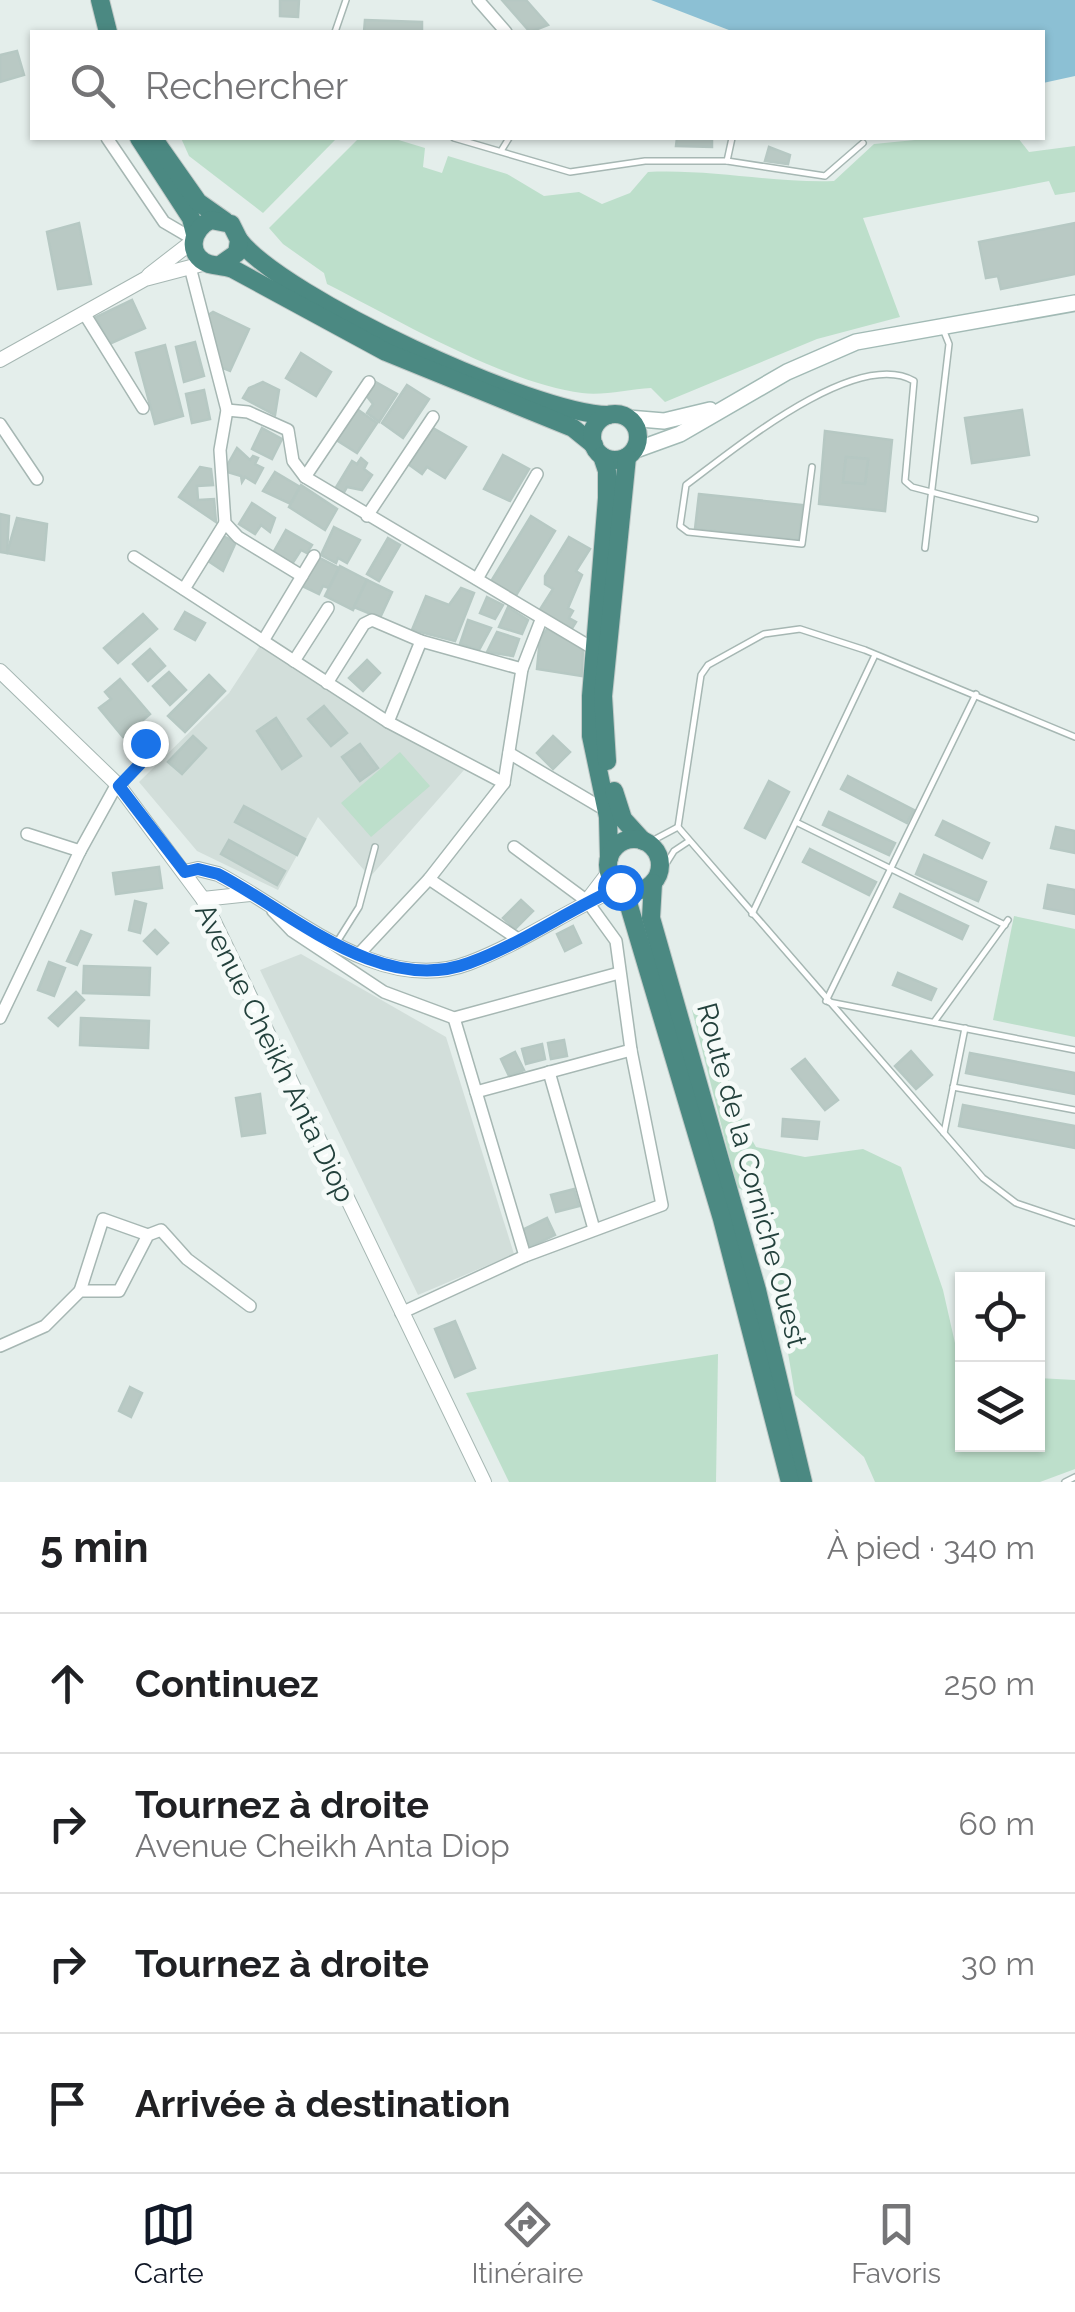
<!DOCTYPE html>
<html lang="fr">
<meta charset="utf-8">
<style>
body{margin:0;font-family:Raleway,sans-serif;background:#f2f2f2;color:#202124}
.controls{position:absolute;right:30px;bottom:30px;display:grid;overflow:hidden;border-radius:0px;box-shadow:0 2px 8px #0004}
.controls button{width:90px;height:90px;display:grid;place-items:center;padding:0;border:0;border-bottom:2px solid #e0e0e0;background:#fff;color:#202124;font:50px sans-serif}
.stop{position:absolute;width:30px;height:30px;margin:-22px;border:8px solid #1a73e8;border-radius:50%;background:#fff}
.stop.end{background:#1a73e8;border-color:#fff;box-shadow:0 2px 10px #0008}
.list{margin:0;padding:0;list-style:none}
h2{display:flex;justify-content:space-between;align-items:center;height:130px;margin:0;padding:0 40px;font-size:42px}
h2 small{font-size:32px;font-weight:400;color:#757577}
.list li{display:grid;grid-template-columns:65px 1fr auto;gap:30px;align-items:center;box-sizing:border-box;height:140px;padding:0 40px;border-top:2px solid #e0e0e0}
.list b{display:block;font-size:38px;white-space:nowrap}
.list p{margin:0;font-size:32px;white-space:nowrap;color:#757577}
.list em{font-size:32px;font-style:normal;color:#757577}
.icon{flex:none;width:55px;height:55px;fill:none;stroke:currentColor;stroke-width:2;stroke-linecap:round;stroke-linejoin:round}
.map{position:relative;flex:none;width:1075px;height:1482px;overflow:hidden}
.search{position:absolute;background:#fff;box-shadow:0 2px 8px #0004;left:30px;right:30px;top:30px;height:110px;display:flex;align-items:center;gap:25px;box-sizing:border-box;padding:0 35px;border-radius:0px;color:#757577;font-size:38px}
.sheet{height:690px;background:#fff}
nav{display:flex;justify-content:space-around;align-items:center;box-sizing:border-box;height:140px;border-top:2px solid #e0e0e0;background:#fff;font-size:28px;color:#757577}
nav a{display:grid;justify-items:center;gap:5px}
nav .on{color:#111827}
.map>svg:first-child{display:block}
</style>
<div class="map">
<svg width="1075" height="1482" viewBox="0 0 1075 1482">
<rect width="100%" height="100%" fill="#e4eeeb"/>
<g fill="#d2deda">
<path d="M263 641 464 770 370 877 318 817 278 890 197 851 139 782 229 693Z"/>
<path d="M301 954 446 1037 514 1254 418 1295 260 970Z"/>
</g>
<g fill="#bddfcb">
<path d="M181 138H337L263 213 189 156Z"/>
<path d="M359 138H392L425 148 423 167 442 173 448 156 507 174 544 196 579 192 602 204 630 193 648 172C711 169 771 183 834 181L874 144 935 138H1018L1029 152 1075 146V192L1055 195 1049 181 863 218 900 317 817 339 665 402 651 388C629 389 603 396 582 393 507 384 396 319 327 284L324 273 283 244 269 228Z"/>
<path d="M400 752 430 786 371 837 341 803Z"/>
<path d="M1014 916 1075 929V1037L993 1020Z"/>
<path d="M704 1006 744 1126 756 1147 805 1157 863 1149 901 1167 943 1290 962 1374V1444H1038V1378L1075 1380V1469L1040 1482H875L864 1457 795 1395 763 1202 737 1187 692 1010Z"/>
<path d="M718 1354 716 1482H509L466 1393Z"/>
</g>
<path fill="#8cc0d4" d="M651 0H1075V76L1043 83 1042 32H734Z"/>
<g fill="#b9c9c4" stroke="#b6c8c3" stroke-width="2.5" fill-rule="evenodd">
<path d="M280 0H299L298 17 280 16Z"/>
<path d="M502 0H526L548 25 530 32Z"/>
<path d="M365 20 422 22V32H364Z"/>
<path d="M17 51 24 75 0 82V55Z"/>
<path d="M677 138H712V147L676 146Z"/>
<path d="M769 147 790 155 788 164 765 161Z"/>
<path d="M79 223 91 284 58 289 47 232Z"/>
<path d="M1075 223V274L1001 289 998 276 986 278 979 242Z"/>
<path d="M132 300 145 328 109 344 96 317Z"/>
<path d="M213 312 249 329 230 371 218 366 205 317Z"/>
<path d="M195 342 204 376 184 382 176 347Z"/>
<path d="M165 345 183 416 155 424 136 353Z"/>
<path d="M301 353 331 372 316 396 286 378Z"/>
<path d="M374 381 397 394 379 422 367 413 373 404 365 394Z"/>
<path d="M263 382 279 390 275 415 243 398 249 388Z"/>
<path d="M407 385 429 399 403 438 382 423Z"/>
<path d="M204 390 210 419 192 423 186 394Z"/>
<path d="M354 407 377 423 357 453 333 438Z"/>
<path d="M1022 410 1029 455 972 463 965 418Z"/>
<path d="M262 428 282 439 272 459 252 449Z"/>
<path d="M433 428 466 447 445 478 427 467 422 474 408 464Z"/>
<path d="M825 431 892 440 885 511 819 504ZM846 457 868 459 865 484 843 482Z"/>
<path d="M237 448 250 460 253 456 258 458 255 464 263 468 255 483 245 477 242 482 241 476 224 471Z"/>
<path d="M503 455 529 469 510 501 484 489Z"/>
<path d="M846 457 868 459 865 484 843 482Z"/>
<path d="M361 458 367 463 364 469 372 475 362 490 347 487 342 496 335 489 352 461 357 464Z"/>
<path d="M200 467 211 469 213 485 197 486 198 500 214 499 216 522 179 497Z"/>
<path d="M275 472 300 487 291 504 263 491Z"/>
<path d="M301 485 337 509 325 530 289 507Z"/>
<path d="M699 494 803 505 799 540 695 529Z"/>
<path d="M252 503 275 518 270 532 261 525 255 534 239 524Z"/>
<path d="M0 514 9 516 7 553 0 552Z"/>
<path d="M531 516 555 531 515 597 490 583Z"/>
<path d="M17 518 47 524 44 560 7 553Z"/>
<path d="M334 527 360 540 347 563 338 558 336 563 321 555Z"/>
<path d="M286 530 312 545 307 553 301 550 292 564 273 553Z"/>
<path d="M220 535 236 542 223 571 205 559Z"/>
<path d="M569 537 590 549 576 571 582 575 568 608 573 611 569 618 576 622 571 630 539 611 553 589 545 584V576Z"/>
<path d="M388 538 400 545 379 581 367 574Z"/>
<path d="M318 557 339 568 329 588 323 586 319 594 300 585Z"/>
<path d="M340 566 367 580 353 610 325 596Z"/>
<path d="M367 580 392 592 380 618 354 607Z"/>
<path d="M461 588 474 593 455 641 412 630 426 596 449 605Z"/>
<path d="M487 597 503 605 495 619 480 613Z"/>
<path d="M508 607 528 620 522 634 499 627Z"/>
<path d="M185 612 205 623 195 640 175 629Z"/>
<path d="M143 614 157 629 118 663 104 648Z"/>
<path d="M468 620 491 628 479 650 460 644Z"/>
<path d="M547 629 583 648 582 676 537 669 540 638Z"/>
<path d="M497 632 519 639 513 656 487 652Z"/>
<path d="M150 649 165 666 148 681 133 664Z"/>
<path d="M367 660 380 673 363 691 349 678Z"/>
<path d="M169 672 186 690 170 705 153 686Z"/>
<path d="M209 675 225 691 185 732 168 716Z"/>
<path d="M120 679 150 714 123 737 99 708 111 699 105 692Z"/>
<path d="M324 706 347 733 331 746 308 719Z"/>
<path d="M276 718 301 756 282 769 257 731Z"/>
<path d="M193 736 206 748 182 774 168 762Z"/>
<path d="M553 736 570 752 553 769 537 753Z"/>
<path d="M360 744 378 768 360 781 342 757Z"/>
<path d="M848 776 914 810 907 823 841 789Z"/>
<path d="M769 781 789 792 765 838 745 828Z"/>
<path d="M244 806 305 839 297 855 235 822Z"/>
<path d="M829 812 895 843 889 855 823 825Z"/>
<path d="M943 821 989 843 982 858 936 835Z"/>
<path d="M1056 827 1075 831V853L1051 848Z"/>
<path d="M229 840 285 871 277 885 221 854Z"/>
<path d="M810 849 876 882 869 895 803 862Z"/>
<path d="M924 855 986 882 978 901 916 874Z"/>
<path d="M159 867 162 888 116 894 113 873Z"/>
<path d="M1048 885 1075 890V914L1044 908Z"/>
<path d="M900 894 968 926 962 939 894 907Z"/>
<path d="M521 900 533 911 515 929 503 918Z"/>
<path d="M135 901 146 904 140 933 129 930Z"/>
<path d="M573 926 581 943 565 951 557 934Z"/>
<path d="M155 930 168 943 157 954 144 941Z"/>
<path d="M81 931 91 935 77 965 67 961Z"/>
<path d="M49 962 65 968 54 996 38 990Z"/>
<path d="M84 966 150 968 149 995 83 993Z"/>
<path d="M898 973 936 989 931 1000 893 985Z"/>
<path d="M76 992 84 1000 58 1026 49 1018Z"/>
<path d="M81 1018 149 1021 148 1048 80 1045Z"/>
<path d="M564 1040 567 1056 551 1059 548 1043Z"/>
<path d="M542 1044 545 1059 526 1064 522 1049Z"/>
<path d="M911 1051 932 1075 916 1089 895 1066Z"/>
<path d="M515 1052 524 1070 509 1076 501 1059Z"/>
<path d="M970 1053 1075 1073V1094L966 1073Z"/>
<path d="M805 1059 838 1100 825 1110 792 1069Z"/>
<path d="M260 1094 265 1133 242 1136 236 1098Z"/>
<path d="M963 1105 1075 1126V1148L959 1126Z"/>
<path d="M783 1119 819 1122 817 1139 782 1136Z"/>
<path d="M574 1189 579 1206 556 1212 551 1195Z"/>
<path d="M547 1218 555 1235 530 1247 522 1230Z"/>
<path d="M455 1321 475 1368 455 1377 435 1329Z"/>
<path d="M130 1387 142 1393 131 1417 119 1411Z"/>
</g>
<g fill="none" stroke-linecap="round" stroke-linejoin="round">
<g stroke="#a6b7b3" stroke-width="8">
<g id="service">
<path d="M335 32 346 0"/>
<path d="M454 138 570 172 645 161H727L825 176 863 143"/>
<path d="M501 151 509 138"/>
<path d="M727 161 732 138"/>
<path d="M812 467 802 544 688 532 680 526 686 485C732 451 856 347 914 381L905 481 912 487 1035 519"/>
<path d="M925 548 949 344 943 329"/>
<path d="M1075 737 865 650 800 629 764 634 708 665 701 675 678 827 983 1178 1016 1203 1075 1223"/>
<path d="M119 786 140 763 145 743"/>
<path d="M798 823 1005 925"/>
<path d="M648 843 678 827"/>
<path d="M659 875 674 851 689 841"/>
<path d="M752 914 875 655"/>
<path d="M337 942 359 907 375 847"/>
<path d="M826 1001 976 694"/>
<path d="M829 1002 1075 1050"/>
<path d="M934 1022 1008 920"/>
<path d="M953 1087 1075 1110"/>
<path d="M944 1133 965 1028"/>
<path d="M1065 1482 1075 1477"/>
</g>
</g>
<g stroke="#a6b7b3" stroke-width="14">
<g id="minor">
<path d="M478 0 506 32"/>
<path d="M107 138 164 222 193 239"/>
<path d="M190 267 227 410 220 450 225 523 238 537 302 576"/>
<path d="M84 313 143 408"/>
<path d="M227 410 248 412 288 430 293 461 305 477 594 649"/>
<path d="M0 424 37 479"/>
<path d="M305 477 369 382"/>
<path d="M367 516 433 417"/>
<path d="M134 557 388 722 504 783"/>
<path d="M477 579 537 474"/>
<path d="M184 589 225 523"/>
<path d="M263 641 314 556"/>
<path d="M294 661 328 608"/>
<path d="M327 683 364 624 372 620 421 641 522 669"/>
<path d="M388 722 421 641"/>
<path d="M509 753 607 811"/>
<path d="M27 834 80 851"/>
<path d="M429 879 518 939"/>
<path d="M273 911 292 931 384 992 454 1018 619 973"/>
<path d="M359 954 429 879 504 783 522 669 541 620"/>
<path d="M0 1018 80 851 117 784"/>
<path d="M454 1018 525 1256"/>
<path d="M549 1072 594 1229"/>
<path d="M476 1092 631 1050"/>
<path d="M80 1291 103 1219 148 1235"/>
<path d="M401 1313 525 1256 662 1205 631 1050 616 941 587 901 514 847"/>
<path d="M0 1346 45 1326 80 1291H119L148 1235 161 1230 187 1259 250 1306"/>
</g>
</g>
<g stroke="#a6b7b3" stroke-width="16">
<g id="tertiary">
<path d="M149 275 193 241"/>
<path d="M0 360 145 279 206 263"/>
<path d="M0 671 119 786 203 899 484 1482"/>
<path d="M185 872 198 869 218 874C291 912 380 997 469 963 522 943 569 909 620 887"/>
<path d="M590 897 609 872"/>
<path d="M203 899 250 894"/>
</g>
</g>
<g stroke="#a2bab5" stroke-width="18">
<g id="secondary">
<path d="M628 418 664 421 710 410"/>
<path d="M633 451 680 434 787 372 856 342 1075 303"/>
</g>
</g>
<g stroke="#c1cac8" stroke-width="20">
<g id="trunk">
<path d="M100 0 108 32"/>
<path d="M139 138 191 218 195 234"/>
<path d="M153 138 198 202 225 221"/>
<path d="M239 240C284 298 535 414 608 415"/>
<path d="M220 265 237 253 239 240 231 224 211 220C192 228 185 255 209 264 217 266 225 266 233 269L386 352 573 428 594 445"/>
<circle cx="615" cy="437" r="23"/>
<path d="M602 456 607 471V498L591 696V736L608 817 609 858"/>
<path d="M607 761 603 696 627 457"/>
<path d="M614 791 623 819 643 841"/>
<circle cx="634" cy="865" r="26"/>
<path d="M653 883 651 918 757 1290 803 1482"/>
<path d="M624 889 722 1219 790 1482"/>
</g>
</g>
<use href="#service" stroke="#fff" stroke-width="5"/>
<use href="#minor" stroke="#fff" stroke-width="11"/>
<use href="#tertiary" stroke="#fff" stroke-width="14"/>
<use href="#secondary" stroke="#fff" stroke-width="15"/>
<use href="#trunk" stroke="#4b8982" stroke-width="18"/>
</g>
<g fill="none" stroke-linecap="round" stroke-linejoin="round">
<path stroke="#1a73e8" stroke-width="12" d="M145 743 140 764 119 786 185 872 198 869 218 874C291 912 380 996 469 963 522 944 569 909 620 887"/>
</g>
<g text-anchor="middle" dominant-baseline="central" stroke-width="10" stroke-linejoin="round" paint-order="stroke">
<g font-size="28" fill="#23413c" stroke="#f5faf8">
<text transform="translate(275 1053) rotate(64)">Avenue Cheikh Anta Diop</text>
<text transform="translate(752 1175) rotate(75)">Route de la Corniche Ouest</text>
</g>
</g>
</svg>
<div class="controls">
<button><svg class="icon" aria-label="locate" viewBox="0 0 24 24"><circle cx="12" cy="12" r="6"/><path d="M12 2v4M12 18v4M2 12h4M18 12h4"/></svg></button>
<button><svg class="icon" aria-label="layers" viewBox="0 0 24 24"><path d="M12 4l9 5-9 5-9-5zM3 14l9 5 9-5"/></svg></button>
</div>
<div class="stop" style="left:620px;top:887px"></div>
<div class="stop end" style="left:145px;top:743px"></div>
<div class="search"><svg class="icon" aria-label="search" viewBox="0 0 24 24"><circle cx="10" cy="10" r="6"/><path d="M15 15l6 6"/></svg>Rechercher</div>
</div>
<section class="sheet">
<h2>5 min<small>À pied · 340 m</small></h2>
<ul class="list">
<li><svg class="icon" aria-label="ahead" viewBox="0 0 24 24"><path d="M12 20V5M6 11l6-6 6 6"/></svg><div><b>Continuez</b></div><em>250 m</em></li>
<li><svg class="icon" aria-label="right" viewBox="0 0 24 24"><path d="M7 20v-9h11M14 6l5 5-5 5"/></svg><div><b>Tournez à droite</b><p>Avenue Cheikh Anta Diop</p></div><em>60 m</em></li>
<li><svg class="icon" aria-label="right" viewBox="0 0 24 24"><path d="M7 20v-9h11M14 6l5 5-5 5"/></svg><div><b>Tournez à droite</b></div><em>30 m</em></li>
<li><svg class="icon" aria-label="arrive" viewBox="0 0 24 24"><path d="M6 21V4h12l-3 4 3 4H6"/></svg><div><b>Arrivée à destination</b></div></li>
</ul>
</section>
<nav>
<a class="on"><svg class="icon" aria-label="map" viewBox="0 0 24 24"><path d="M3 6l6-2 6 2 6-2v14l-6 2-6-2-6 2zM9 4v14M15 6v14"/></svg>Carte</a>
<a><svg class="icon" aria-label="directions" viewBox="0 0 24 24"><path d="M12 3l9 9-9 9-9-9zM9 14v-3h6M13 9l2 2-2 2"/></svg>Itinéraire</a>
<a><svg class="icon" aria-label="saved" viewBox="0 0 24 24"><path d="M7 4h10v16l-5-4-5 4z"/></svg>Favoris</a>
</nav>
